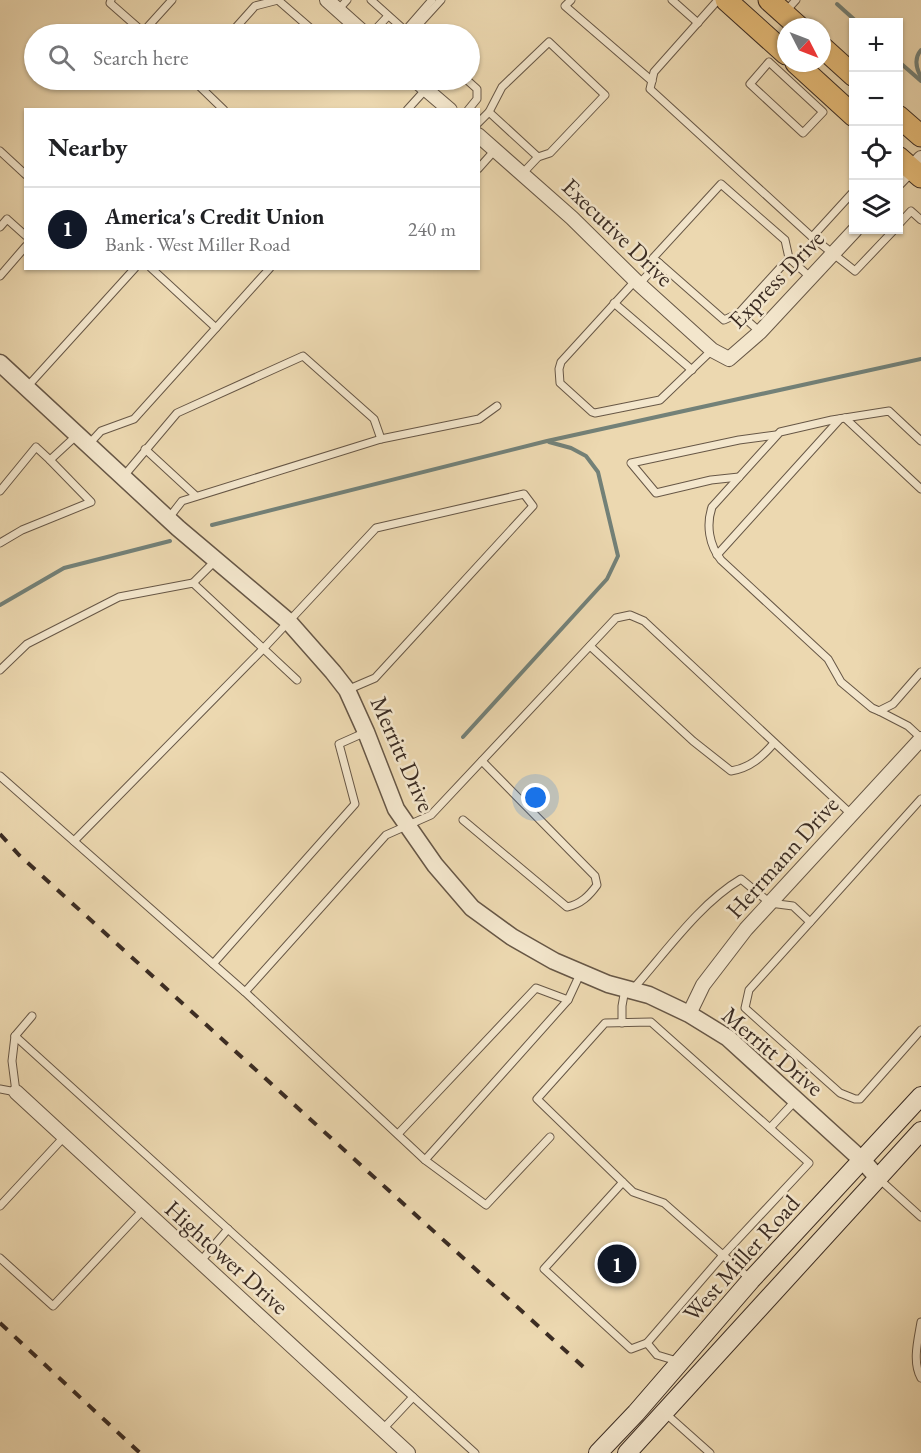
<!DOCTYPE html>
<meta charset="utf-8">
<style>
body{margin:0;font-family:"EB Garamond",serif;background:#f6f6f6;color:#202124}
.controls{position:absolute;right:18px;top:18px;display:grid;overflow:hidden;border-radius:0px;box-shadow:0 2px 4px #0004}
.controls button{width:54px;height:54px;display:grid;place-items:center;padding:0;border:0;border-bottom:2px solid #e0e0e0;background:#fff;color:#202124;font:30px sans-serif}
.compass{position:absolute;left:777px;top:18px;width:54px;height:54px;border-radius:50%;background:#fff;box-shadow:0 2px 4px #0004;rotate:132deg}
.you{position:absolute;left:536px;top:798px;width:21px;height:21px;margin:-15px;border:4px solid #fff;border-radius:50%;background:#1a73e8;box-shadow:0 0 0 9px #1a73e833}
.badge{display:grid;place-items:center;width:39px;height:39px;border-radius:50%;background:#111827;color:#fff;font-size:20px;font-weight:700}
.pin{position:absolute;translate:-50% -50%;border:3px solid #fff;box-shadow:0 2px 6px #0006}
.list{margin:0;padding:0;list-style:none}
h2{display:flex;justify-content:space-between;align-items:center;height:78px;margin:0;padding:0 24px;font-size:26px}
h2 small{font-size:20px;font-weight:400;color:#757577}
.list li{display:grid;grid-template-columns:39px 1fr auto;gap:18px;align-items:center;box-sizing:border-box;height:84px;padding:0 24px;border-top:2px solid #e0e0e0}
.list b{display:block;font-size:22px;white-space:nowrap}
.list p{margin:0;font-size:20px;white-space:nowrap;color:#757577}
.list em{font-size:20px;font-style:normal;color:#757577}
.icon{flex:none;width:33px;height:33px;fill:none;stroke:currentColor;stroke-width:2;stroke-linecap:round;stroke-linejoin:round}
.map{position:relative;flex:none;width:921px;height:1453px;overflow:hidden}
.search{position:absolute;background:#fff;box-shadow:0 2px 4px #0004;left:24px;top:24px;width:456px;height:66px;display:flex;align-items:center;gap:15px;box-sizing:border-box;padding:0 21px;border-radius:33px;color:#757577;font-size:22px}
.panel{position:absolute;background:#fff;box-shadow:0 2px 4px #0004;left:24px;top:108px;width:456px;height:162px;border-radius:0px}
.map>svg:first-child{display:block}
</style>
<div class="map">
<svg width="921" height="1453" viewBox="0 0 921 1453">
<rect width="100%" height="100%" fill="#ecd8b0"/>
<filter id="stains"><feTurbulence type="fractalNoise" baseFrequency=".00333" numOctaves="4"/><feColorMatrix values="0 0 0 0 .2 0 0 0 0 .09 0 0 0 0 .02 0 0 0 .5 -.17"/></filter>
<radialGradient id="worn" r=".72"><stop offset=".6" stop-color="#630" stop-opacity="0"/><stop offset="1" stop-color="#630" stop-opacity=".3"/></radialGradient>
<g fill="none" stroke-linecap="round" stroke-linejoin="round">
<g stroke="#738178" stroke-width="4">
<path d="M837 4 857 22"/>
<path d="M921 50C914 58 916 68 921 77"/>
<path d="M898 61 921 81"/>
<path d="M212 525 547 441 921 359"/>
<path d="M0 605 64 568 170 541"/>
<path d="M463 737 607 579 618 556 598 472 586 456 571 448 549 442"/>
</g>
<g stroke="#675746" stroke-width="9">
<g id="service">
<path d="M111 0 110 3 143 32 172 0"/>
<path d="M278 0 317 34"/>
<path d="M371 0 409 34"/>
<path d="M571 0 565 6 652 81"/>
<path d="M672 0 698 23"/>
<path d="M718 0 654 72 650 89 812 237 854 191"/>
<path d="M338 10 347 0"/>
<path d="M786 11 796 0"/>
<path d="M405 31 432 0"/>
<path d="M230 34 255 6 278 0"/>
<path d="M371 34 388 16"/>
<path d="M410 34 441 0"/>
<path d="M769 62 823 112 803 133 750 84Z"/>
<path d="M193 80 224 110"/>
<path d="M467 80 477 89V99L468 110"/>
<path d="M407 110 426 89"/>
<path d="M489 112 538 157"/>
<path d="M478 123 489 112 502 87 549 42 605 95 550 153 538 157 522 174"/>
<path d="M0 151 26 175"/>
<path d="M478 169 495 150"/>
<path d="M898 225 911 211 921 220"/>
<path d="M0 227 7 219 26 236"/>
<path d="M812 237 855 271 894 230"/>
<path d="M659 263 653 258 721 184 785 240 789 258"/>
<path d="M151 268 216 328"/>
<path d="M0 276 26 246"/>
<path d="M635 281 561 362 559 369 560 383 592 412 595 413 660 400 712 350"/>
<path d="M639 284 659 263 724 320 739 313 789 258 810 277"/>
<path d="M614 303 692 370"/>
<path d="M739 313 760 332"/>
<path d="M27 387 135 268"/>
<path d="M845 418 921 489"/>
<path d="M921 441 889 411 832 420 780 432 712 507C706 525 709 545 721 560L828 659 841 682 872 708 879 711 893 704 921 672"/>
<path d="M89 444 101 431 134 419 270 268"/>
<path d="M145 449 196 496"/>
<path d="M123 477 177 413 303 356 374 419 381 439"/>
<path d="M739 477 711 480 656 493 631 463 739 440 776 435"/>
<path d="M0 491 36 447 50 460"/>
<path d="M168 519 182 501 381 439 479 419 497 406"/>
<path d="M0 543 22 530 91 502 50 460 76 436"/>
<path d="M717 555 840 419"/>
<path d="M193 583 215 561"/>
<path d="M590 646 693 741 731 771C750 768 762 757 774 743"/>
<path d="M0 670 27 644 119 597 193 583 297 680"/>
<path d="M879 711 908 726 921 738"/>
<path d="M0 776 245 992 425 1160 486 1205 550 1137"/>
<path d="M921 799 749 990 745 1008 840 1093 855 1099H860L921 1030"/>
<path d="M463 820 567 907C581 904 589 896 597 885L595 876 482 761"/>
<path d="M74 841 263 649 376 528 524 494 533 506 375 678 347 690"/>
<path d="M213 964 355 804 339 744 366 732"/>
<path d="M633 989C665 953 700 903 741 879L770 903 793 906 810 922"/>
<path d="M245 992 386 835 431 815 616 618 630 615 644 621 851 814"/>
<path d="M32 1016 15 1036 475 1453"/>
<path d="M622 1023V1006L625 989"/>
<path d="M0 1089 16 1092 12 1061 15 1036"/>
<path d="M770 1128 796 1100"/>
<path d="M398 1134 536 988 568 1000"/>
<path d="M425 1160 568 1000 581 972"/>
<path d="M878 1178 921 1217"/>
<path d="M623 1182 544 1269 631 1349 647 1343 724 1254 809 1163 651 1022 605 1023 537 1099 633 1192 664 1203 749 1278"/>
<path d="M0 1206 64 1137"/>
<path d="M0 1258 53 1306 143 1210"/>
<path d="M200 1262 228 1229"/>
<path d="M921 1322C918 1340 912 1362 921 1378"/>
<path d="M647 1343 657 1355 677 1361"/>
<path d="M664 1412 710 1453"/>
<path d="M383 1429 413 1397"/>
</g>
</g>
<g stroke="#675746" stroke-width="16">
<g id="minor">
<path d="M327 0 365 34"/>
<path d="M415 80 450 110"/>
<path d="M478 135 572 218 639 284 712 350 729 359 760 332 855 230"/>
<path d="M898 182 921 158"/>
<path d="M689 1014 703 985 746 929 921 739"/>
<path d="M16 1092 408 1453"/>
</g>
</g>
<g stroke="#675746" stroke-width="19">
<path id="tertiary" d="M0 363 178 528 288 621 333 672 347 690 366 732 396 809 435 865 472 908 512 937 554 961 608 984 649 995 689 1014 728 1038 863 1161 878 1178"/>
</g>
<g stroke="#3b2c23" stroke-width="20">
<g id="secondary">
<path d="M598 1453 636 1413 751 1280 921 1096"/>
<path d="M627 1453 921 1131"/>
</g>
</g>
<g stroke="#3b2c23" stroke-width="23">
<g id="primary">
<path d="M726 0 786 54"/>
<path d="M769 0 799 27"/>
<path d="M822 47 854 76"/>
<path d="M796 63 854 116"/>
<path d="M898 116 921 136"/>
<path d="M898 157 921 177"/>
</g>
</g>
<use href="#service" stroke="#f3e6cc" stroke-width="7"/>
<use href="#minor" stroke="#f3e6cc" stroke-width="14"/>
<use href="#tertiary" stroke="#f3e6cc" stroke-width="16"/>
<use href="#secondary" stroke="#f3e6cc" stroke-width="18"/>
<use href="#primary" stroke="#e6bc78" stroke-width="21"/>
<g stroke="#3b2c23" stroke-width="4" stroke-dasharray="10 10" stroke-linecap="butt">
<path d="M0 834 19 855 590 1373"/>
<path d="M0 1323 140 1453"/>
</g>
</g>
<g text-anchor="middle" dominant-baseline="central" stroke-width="5" stroke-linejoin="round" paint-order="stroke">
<g font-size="24" fill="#3b2c23" stroke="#f3e6cc">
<text transform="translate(618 232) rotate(44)">Executive Drive</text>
<text transform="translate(776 279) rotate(-46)">Express Drive</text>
<text transform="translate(403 754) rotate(66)">Merritt Drive</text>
<text transform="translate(782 857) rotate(-48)">Herrmann Drive</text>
<text transform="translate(773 1051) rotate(40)">Merritt Drive</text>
<text transform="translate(227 1257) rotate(42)">Hightower Drive</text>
<text transform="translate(741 1258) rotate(-48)">West Miller Road</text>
</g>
</g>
<rect width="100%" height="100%" filter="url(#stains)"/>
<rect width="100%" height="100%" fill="url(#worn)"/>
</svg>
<div class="controls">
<button>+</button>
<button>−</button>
<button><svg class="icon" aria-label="locate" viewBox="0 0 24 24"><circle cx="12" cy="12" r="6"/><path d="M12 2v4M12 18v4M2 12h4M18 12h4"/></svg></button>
<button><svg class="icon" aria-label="layers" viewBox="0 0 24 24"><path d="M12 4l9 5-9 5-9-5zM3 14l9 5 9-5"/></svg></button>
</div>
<svg class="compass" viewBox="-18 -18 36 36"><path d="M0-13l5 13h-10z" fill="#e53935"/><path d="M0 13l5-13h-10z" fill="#757577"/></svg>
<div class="you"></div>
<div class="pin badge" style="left:617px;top:1264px">1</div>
<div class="search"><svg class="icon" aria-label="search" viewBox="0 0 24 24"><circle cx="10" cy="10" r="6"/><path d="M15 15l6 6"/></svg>Search here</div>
<section class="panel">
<h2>Nearby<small></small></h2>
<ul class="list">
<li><span class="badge">1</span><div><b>America's Credit Union</b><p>Bank · West Miller Road</p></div><em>240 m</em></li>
</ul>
</section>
</div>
